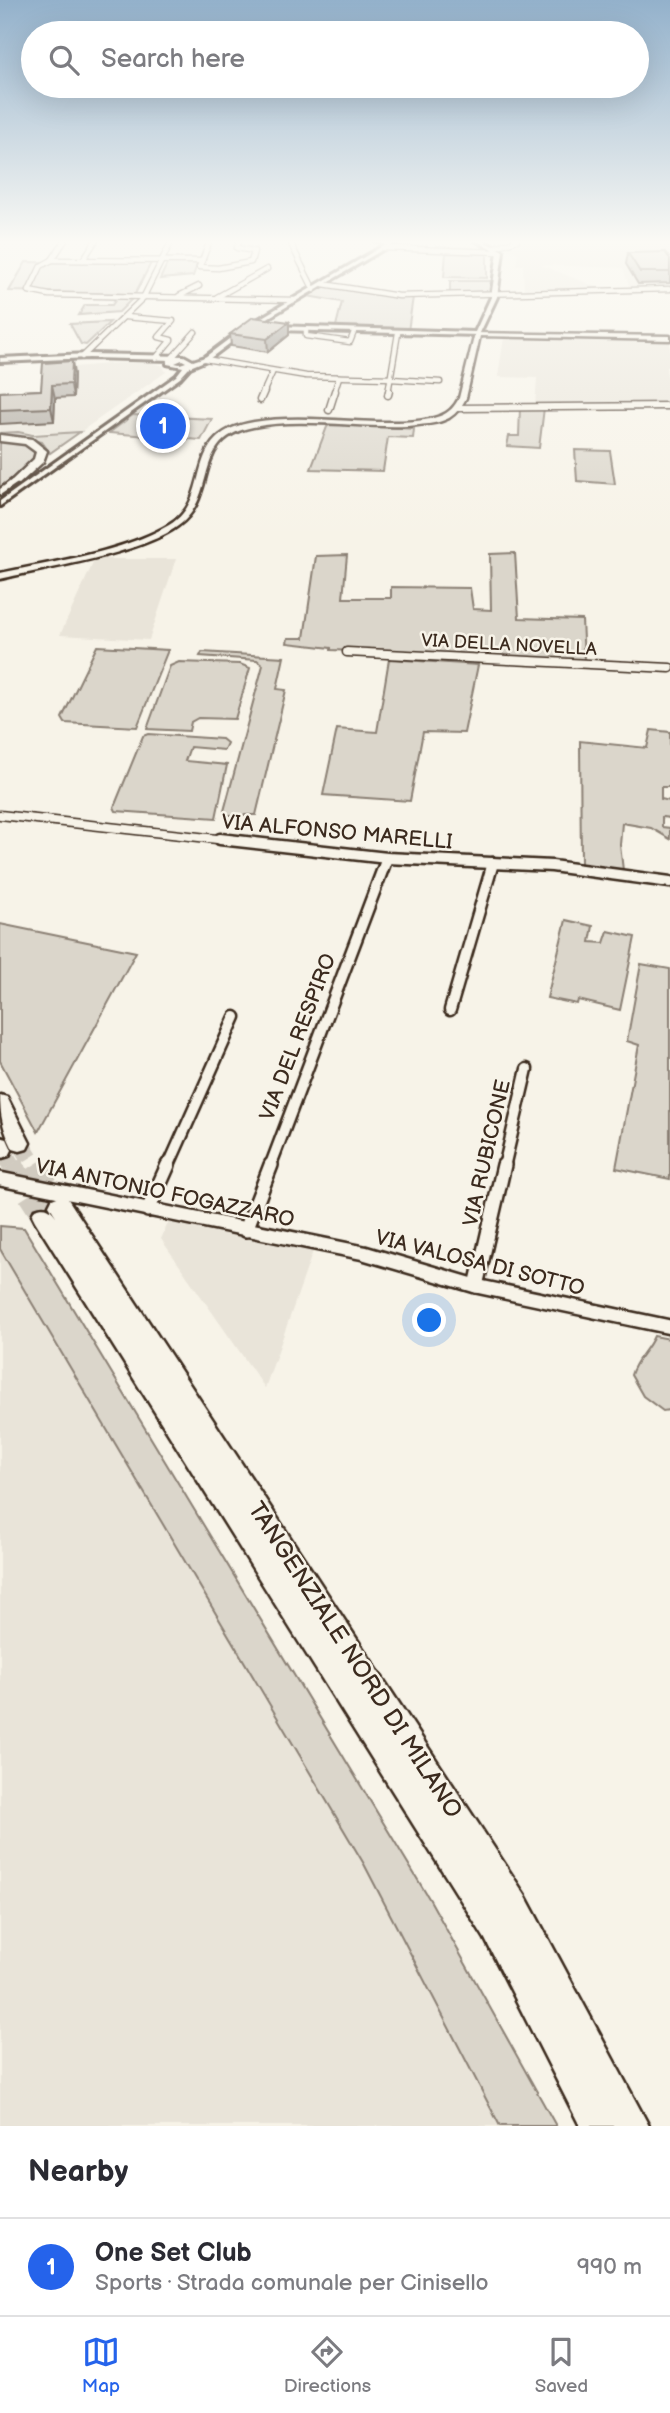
<!DOCTYPE html>
<meta charset="utf-8">
<style>
body{margin:0;font-family:"Balsamiq Sans",sans-serif;background:#f7f7f7;color:#2b2b33}
.you{position:absolute;left:430px;top:1321px;width:24px;height:24px;margin:-18px;border:5px solid #fff;border-radius:50%;background:#1a73e8;box-shadow:0 0 0 10px #1a73e833}
.badge{display:grid;place-items:center;width:46px;height:46px;border-radius:50%;background:#2563eb;color:#fff;font-size:23px;font-weight:700}
.pin{position:absolute;translate:-50% -50%;border:4px solid #fff;box-shadow:0 2px 7px #0006}
.list{margin:0;padding:0;list-style:none}
h2{display:flex;justify-content:space-between;align-items:center;height:91px;margin:0;padding:0 28px;font-size:30px}
h2 small{font-size:23px;font-weight:400;color:#7c7c81}
.list li{display:grid;grid-template-columns:46px 1fr auto;gap:21px;align-items:center;box-sizing:border-box;height:98px;padding:0 28px;border-top:2px solid #e1e1e2}
.list b{display:block;font-size:26px;white-space:nowrap}
.list p{margin:0;font-size:23px;white-space:nowrap;color:#7c7c81}
.list em{font-size:23px;font-style:normal;color:#7c7c81}
.icon{flex:none;width:38px;height:38px;fill:none;stroke:currentColor;stroke-width:2;stroke-linecap:round;stroke-linejoin:round}
.map{position:relative;flex:none;width:670px;height:2126px;overflow:hidden}
.search{position:absolute;background:#fff;box-shadow:0 7px 28px #0002;left:21px;right:21px;top:21px;height:77px;display:flex;align-items:center;gap:18px;box-sizing:border-box;padding:0 24px;border-radius:38px;color:#7c7c81;font-size:26px}
.sheet{height:189px;background:#fff}
nav{display:flex;justify-content:space-around;align-items:center;box-sizing:border-box;height:98px;border-top:2px solid #e1e1e2;background:#fff;font-size:19px;color:#7c7c81}
nav a{display:grid;justify-items:center;gap:4px}
nav .on{color:#2563eb}
.map>svg:first-child{display:block}
</style>
<div class="map">
<svg width="670" height="2126" viewBox="0 0 670 2126">
<rect width="100%" height="100%" fill="#f7f3e8"/>
<filter id="ink" filterUnits="userSpaceOnUse"><feTurbulence type="fractalNoise" baseFrequency=".0143" numOctaves="2"/><feDisplacementMap in="SourceGraphic" scale="14" xChannelSelector="R" yChannelSelector="G"/><feConvolveMatrix kernelMatrix="1 2 1 2 8 2 1 2 1" color-interpolation-filters="sRGB"/></filter>
<g filter="url(#ink)">
<g fill="#e9e4d9">
<path d="M520 240H670V287L630 289 623 268 541 265 604 290 524 291 523 265H516L518 253 502 247 521 243Z"/>
<path d="M504 337 670 341V367H666L667 376H670V405L535 406 537 378 498 377Z"/>
<path d="M141 361 162 365 166 372 80 432 0 433V403L38 401 42 375 53 366 52 362 74 367Z"/>
<path d="M95 559H176L149 640 60 635Z"/>
<path d="M169 1221 313 1251 265 1388 161 1239Z"/>
<path d="M0 1249 364 1864 500 2126H0Z"/>
</g>
<g fill="#dbd6cb" stroke="#8b8074" stroke-width="2">
<path d="M446 253 487 254V278L444 277Z"/>
<path d="M26 262 151 263 135 294 9 291Z"/>
<path d="M168 262H198L193 276 160 279Z"/>
<path d="M450 281H491L489 291 450 293Z"/>
<path d="M326 286 413 297 408 331 335 330 342 302 307 296Z"/>
<path d="M117 298 131 300 119 312 79 315 85 305H112Z"/>
<path d="M110 322 86 345 81 344 70 324Z"/>
<path d="M520 408H544L539 448 507 446 509 436H519Z"/>
<path d="M133 415 212 419 201 440 109 433Z"/>
<path d="M331 424 414 429 413 438 388 437 383 471 311 469 327 427Z"/>
<path d="M18 432 33 435 80 432 50 453 42 442 0 435V433Z"/>
<path d="M0 440 28 444 38 452 30 465 0 489Z"/>
<path d="M575 450 610 451 615 484 577 481Z"/>
<path d="M515 553 519 618 582 620 584 660 331 650V648L287 643 288 638H304L316 556 347 555 343 598H391V587L470 588 473 609 491 610 490 554Z"/>
<path d="M97 646 168 650 137 727 65 723 62 718Z"/>
<path d="M202 652 284 657 277 689 286 690 256 815H228L224 811 263 665 257 660 200 656Z"/>
<path d="M389 659 478 665 464 733 423 732 410 801 323 795 337 729 377 732Z"/>
<path d="M179 662 240 664 250 668 235 719 198 718 191 722 189 731 147 729 170 666Z"/>
<path d="M651 730 670 732V787H661V799L670 801V818L662 817V827L670 828V839L651 828 622 823 620 845 623 870 581 865 580 741 647 748Z"/>
<path d="M148 734 222 739 227 743 224 750 190 747 185 761 227 765 216 818 116 811 114 807 143 736Z"/>
<path d="M566 920 593 926 590 942 604 943 608 931 635 937 620 1010 578 1000 577 1004 547 998Z"/>
<path d="M0 924 136 952 38 1132 0 1061Z"/>
<path d="M641 964 670 969V1179L616 1168 639 1045 627 1041Z"/>
<path d="M0 1226 24 1228 430 1900 556 2126H500L364 1864 0 1249Z"/>
<path d="M654 1336 670 1339V1410L663 1411 643 1396 631 1375C636 1358 647 1352 654 1336Z"/>
</g>
<g fill="none" stroke-linecap="round" stroke-linejoin="round">
<g stroke="#d1cbc0" stroke-width="18" stroke-dasharray="18 9" stroke-linecap="butt">
<path d="M20 1143 35 1167"/>
<path d="M2 1150 12 1167"/>
</g>
<g stroke="#d1cbc0" stroke-width="24" stroke-dasharray="24 11" stroke-linecap="butt">
<path d="M11 1165 43 1215"/>
<path d="M34 1165 57 1201"/>
</g>
<g stroke="#3b2a1e" stroke-width="7">
<g id="minor-far4">
<path d="M65 240 52 260 41 266 29 291 49 295 295 300"/>
<path d="M289 240 314 290"/>
<path d="M374 240 392 243"/>
<path d="M495 247 517 240"/>
<path d="M383 248 500 252"/>
<path d="M52 260 202 261 210 240"/>
<path d="M83 260 96 240"/>
<path d="M202 261 199 267 218 268 251 262 254 251 237 248 239 240"/>
<path d="M323 284 399 296 670 289"/>
<path d="M179 296 199 286"/>
<path d="M217 297 267 269"/>
<path d="M125 317 173 321 159 337 171 340 156 358"/>
<path d="M306 331V336L350 342 354 332"/>
<path d="M82 357 143 298 172 240"/>
<path d="M205 359 306 376 391 378"/>
<path d="M169 361 195 332"/>
<path d="M391 379 440 382"/>
<path d="M263 393 273 371"/>
<path d="M334 393 339 377"/>
<path d="M388 393 398 333"/>
</g>
</g>
<g stroke="#3b2a1e" stroke-width="9">
<g id="minor-far3">
<path d="M388 395 389 391"/>
<path d="M260 400 264 391"/>
<path d="M458 408 670 406"/>
<path d="M329 410 335 391"/>
</g>
</g>
<g stroke="#3b2a1e" stroke-width="11">
<g id="minor-far2">
<path d="M347 652 670 668"/>
<path d="M0 815 235 841"/>
</g>
</g>
<g stroke="#3b2a1e" stroke-width="15">
<g id="minor-far1">
<path d="M220 839 387 858 552 866 670 882"/>
<path d="M450 1010 493 863"/>
<path d="M168 1167 235 1017"/>
<path d="M270 1167 387 858"/>
<path d="M504 1167 527 1069"/>
</g>
</g>
<g stroke="#3b2a1e" stroke-width="18">
<g id="minor">
<path d="M0 1179 364 1253 476 1286 670 1327"/>
<path d="M148 1210 168 1165"/>
<path d="M246 1230 271 1165"/>
<path d="M476 1286 504 1165"/>
</g>
</g>
<g stroke="#3b2a1e" stroke-width="6">
<g id="tertiary">
<path d="M393 240H399L249 329 209 359 190 367 180 378 0 506V501L176 376 183 367 167 364V362L172 360 89 358 0 362V358L89 354 184 356 193 361 205 357 245 327ZM182 360 186 362 180 364 175 363Z"/>
<path d="M475 240H481L503 251 497 297 479 335 274 330 271 328 274 326 475 332 491 297 498 252Z"/>
</g>
</g>
<g stroke="#3b2a1e" stroke-width="5">
<g id="secondary">
<path d="M475 333 670 336V340L480 336 466 398C462 406 457 413 449 418 438 424 420 425 407 426 358 428 300 417 253 427 190 439 220 496 178 526 141 554 47 568 0 579V573C51 562 124 552 169 525 216 497 179 434 254 422 294 415 337 421 377 422 397 422 421 423 440 416 449 413 455 406 459 398Z"/>
<path d="M12 480 19 482 0 495V489Z"/>
</g>
</g>
<g stroke="#3b2a1e" stroke-width="5">
<g id="motorway">
<path d="M0 435 32 439 47 451 43 462 19 484 10 482 34 459 36 452 25 444 0 441Z"/>
<path d="M0 1095 7 1097 30 1143 27 1149 20 1151 13 1149C3 1129 0 1117 0 1095Z"/>
<path d="M0 1137 7 1139 12 1150 9 1156 2 1158Z"/>
<path d="M60 1196 68 1199 525 1895 649 2126H580L485 1939 35 1221 32 1215 35 1209C50 1203 54 1213 61 1224L49 1205 52 1199Z"/>
</g>
</g>
<use href="#minor-far4" stroke="#f7f3e8" stroke-width="4.5"/>
<use href="#minor-far3" stroke="#f7f3e8" stroke-width="6"/>
<use href="#minor-far2" stroke="#f7f3e8" stroke-width="8"/>
<use href="#minor-far1" stroke="#f7f3e8" stroke-width="10"/>
<use href="#minor" stroke="#f7f3e8" stroke-width="13"/>
<use href="#tertiary" fill="#f7f3e8" fill-rule="evenodd"/>
<use href="#secondary" fill="#f7f3e8" fill-rule="evenodd"/>
<use href="#motorway" fill="#f7f3e8" fill-rule="evenodd"/>
</g>
<g fill="#aca69d" stroke="#3b2a1e" stroke-width="2">
<path d="M628 253 670 259V283L638 284 626 264Z"/>
<path d="M289 322V335L268 352 231 346 230 334Z"/>
<path d="M74 374 73 397 55 398 54 421 0 424V392L41 390Z"/>
</g>
<g fill="#8c877f" stroke="#3b2a1e" stroke-width="2">
<path d="M289 322V335L268 352 267 339Z"/>
<path d="M72 361 74 374 73 397 71 384Z"/>
<path d="M52 385 55 398 54 421 51 408Z"/>
</g>
<g fill="#c8c1b6" stroke="#3b2a1e" stroke-width="2">
<path d="M665 252 670 259V272H640L628 253Z"/>
<path d="M253 317 289 322 267 339 230 334Z"/>
<path d="M72 361 71 384 52 385 51 408 0 410V392L41 390 43 363Z"/>
</g>
</g>
<linearGradient id="sky" x2="0" y2="1"><stop stop-color="#93b1cb"/><stop offset="0.45" stop-color="#fbfaf5"/><stop offset="1" stop-color="#fbfaf5" stop-opacity="0"/></linearGradient>
<rect width="670" height="538" fill="url(#sky)"/>
<g text-anchor="middle" dominant-baseline="central" stroke-width="5" stroke-linejoin="round" paint-order="stroke">
<g font-size="18" fill="#3b2a1e" stroke="#f7f3e8">
<text transform="translate(509 645) rotate(3)">VIA DELLA NOVELLA</text>
</g>
<g font-size="21" fill="#3b2a1e" stroke="#f7f3e8">
<text transform="translate(337 832) rotate(5)">VIA ALFONSO MARELLI</text>
<text transform="translate(298 1037) rotate(-69)">VIA DEL RESPIRO</text>
<text transform="translate(487 1153) rotate(-77)">VIA RUBICONE</text>
<text transform="translate(165 1193) rotate(12)">VIA ANTONIO FOGAZZARO</text>
<text transform="translate(480 1263) rotate(14)">VIA VALOSA DI SOTTO</text>
</g>
<g font-size="24" fill="#3b2a1e" stroke="#f7f3e8">
<text transform="translate(355 1660) rotate(57)">TANGENZIALE NORD DI MILANO</text>
</g>
</g>
</svg>
<div class="you"></div>
<div class="pin badge" style="left:163px;top:426px">1</div>
<div class="search"><svg class="icon" aria-label="search" viewBox="0 0 24 24"><circle cx="10" cy="10" r="6"/><path d="M15 15l6 6"/></svg>Search here</div>
</div>
<section class="sheet">
<h2>Nearby<small></small></h2>
<ul class="list">
<li><span class="badge">1</span><div><b>One Set Club</b><p>Sports · Strada comunale per Cinisello</p></div><em>990 m</em></li>
</ul>
</section>
<nav>
<a class="on"><svg class="icon" aria-label="map" viewBox="0 0 24 24"><path d="M3 6l6-2 6 2 6-2v14l-6 2-6-2-6 2zM9 4v14M15 6v14"/></svg>Map</a>
<a><svg class="icon" aria-label="directions" viewBox="0 0 24 24"><path d="M12 3l9 9-9 9-9-9zM9 14v-3h6M13 9l2 2-2 2"/></svg>Directions</a>
<a><svg class="icon" aria-label="saved" viewBox="0 0 24 24"><path d="M7 4h10v16l-5-4-5 4z"/></svg>Saved</a>
</nav>
